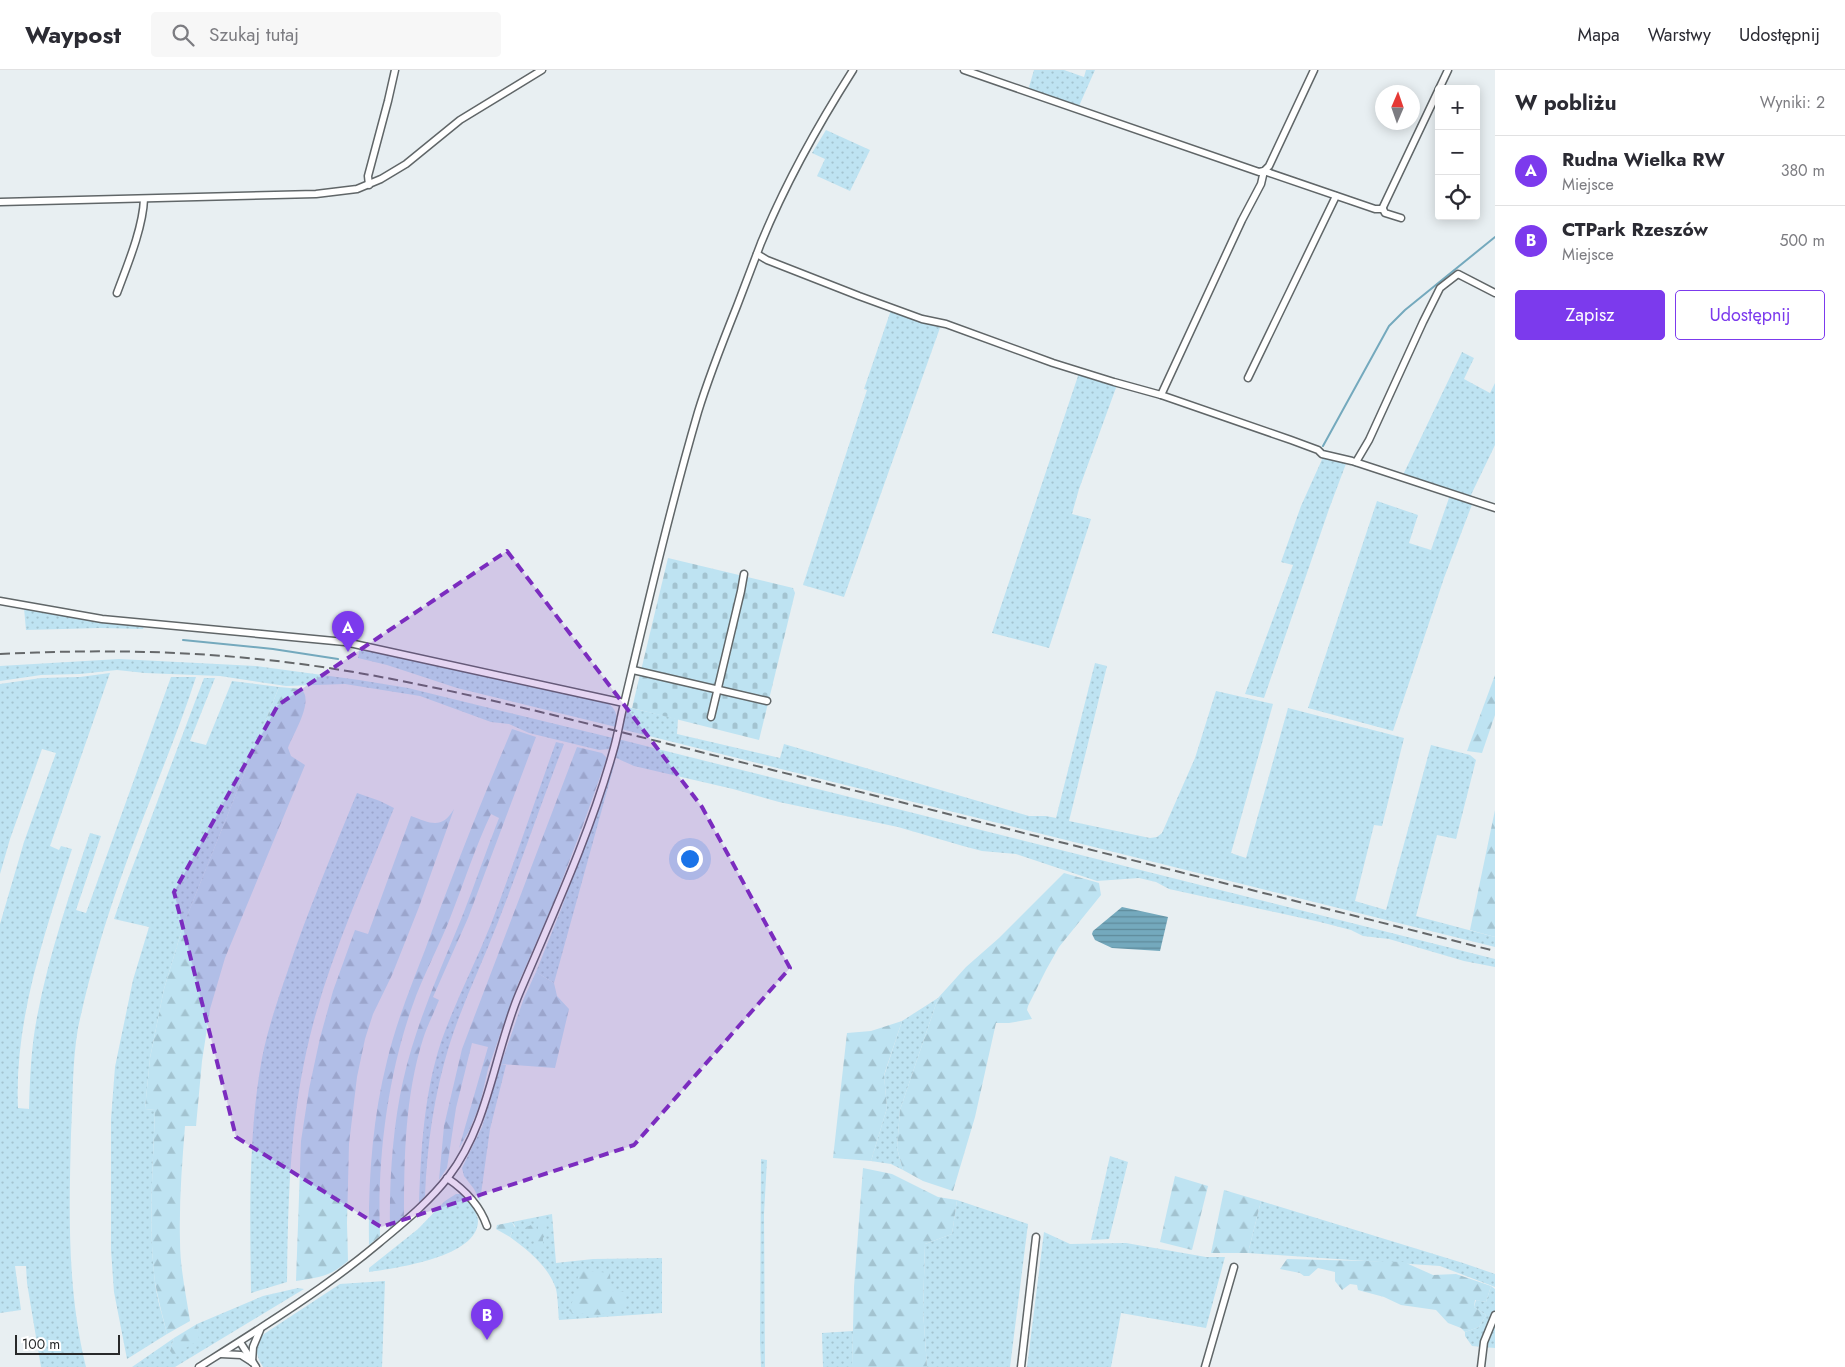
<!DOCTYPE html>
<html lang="pl">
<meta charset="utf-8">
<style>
body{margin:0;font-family:Jost,sans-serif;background:#f7f7f7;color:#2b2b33}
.controls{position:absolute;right:15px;top:15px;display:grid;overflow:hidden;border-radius:5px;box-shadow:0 2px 12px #0003}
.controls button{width:45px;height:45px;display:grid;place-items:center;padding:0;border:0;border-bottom:1px solid #e1e1e2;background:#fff;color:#2b2b33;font:25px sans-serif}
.compass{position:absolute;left:1375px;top:15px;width:45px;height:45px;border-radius:50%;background:#fff;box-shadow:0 2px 12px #0003;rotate:2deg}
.scale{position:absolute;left:15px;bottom:12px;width:105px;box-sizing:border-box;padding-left:5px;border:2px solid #27292a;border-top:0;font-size:14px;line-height:18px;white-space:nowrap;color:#27292a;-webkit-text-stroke:4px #fff;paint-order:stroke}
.you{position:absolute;left:689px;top:788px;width:18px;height:18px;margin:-12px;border:4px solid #fff;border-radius:50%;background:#1a73e8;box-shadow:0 0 0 8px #1a73e833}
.badge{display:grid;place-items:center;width:32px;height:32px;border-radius:50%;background:#7c3aed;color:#fff;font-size:16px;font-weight:700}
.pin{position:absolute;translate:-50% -41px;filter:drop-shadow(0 1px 2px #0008)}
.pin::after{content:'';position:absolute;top:26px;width:18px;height:15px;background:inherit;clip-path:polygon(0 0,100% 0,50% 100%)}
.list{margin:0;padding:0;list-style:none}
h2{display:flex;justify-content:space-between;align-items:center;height:65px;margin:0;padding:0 20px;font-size:21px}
h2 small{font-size:16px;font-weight:400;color:#7c7c81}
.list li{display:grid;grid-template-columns:32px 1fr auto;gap:15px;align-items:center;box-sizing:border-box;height:70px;padding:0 20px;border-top:1px solid #e1e1e2}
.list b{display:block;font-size:19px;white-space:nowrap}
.list p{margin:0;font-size:16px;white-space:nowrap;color:#7c7c81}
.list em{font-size:16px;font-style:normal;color:#7c7c81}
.actions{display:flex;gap:10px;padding:15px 20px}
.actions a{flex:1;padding:11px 0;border:1px solid #7c3aed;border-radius:5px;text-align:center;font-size:18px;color:#7c3aed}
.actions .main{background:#7c3aed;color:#fff}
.icon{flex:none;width:28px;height:28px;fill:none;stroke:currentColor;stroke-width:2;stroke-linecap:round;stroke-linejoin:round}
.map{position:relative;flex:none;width:1495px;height:1297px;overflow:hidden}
header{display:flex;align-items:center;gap:30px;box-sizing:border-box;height:70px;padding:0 25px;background:#fff;border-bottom:1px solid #e1e1e2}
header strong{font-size:24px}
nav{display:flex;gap:28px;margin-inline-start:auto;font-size:18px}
.search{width:350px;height:45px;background:#f7f7f7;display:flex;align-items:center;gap:12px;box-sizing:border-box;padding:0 18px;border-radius:5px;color:#7c7c81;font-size:19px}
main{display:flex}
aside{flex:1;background:#fff}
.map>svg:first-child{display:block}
</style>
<header>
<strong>Waypost</strong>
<div class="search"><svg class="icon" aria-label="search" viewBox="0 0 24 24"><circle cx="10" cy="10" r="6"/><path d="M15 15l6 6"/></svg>Szukaj tutaj</div>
<nav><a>Mapa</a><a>Warstwy</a><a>Udostępnij</a></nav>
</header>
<main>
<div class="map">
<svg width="1495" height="1297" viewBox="0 0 1495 1297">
<defs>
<pattern id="grass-dots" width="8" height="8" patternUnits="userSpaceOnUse" patternTransform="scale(1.25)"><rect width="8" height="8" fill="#bee3f2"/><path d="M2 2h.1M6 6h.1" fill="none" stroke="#a3c3d0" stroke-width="1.8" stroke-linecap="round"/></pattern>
<pattern id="forest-firs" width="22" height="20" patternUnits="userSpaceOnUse" patternTransform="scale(1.25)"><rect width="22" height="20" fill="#bee3f2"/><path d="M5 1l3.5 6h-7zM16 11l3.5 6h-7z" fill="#a3c3d0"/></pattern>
<pattern id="cemetery-stones" width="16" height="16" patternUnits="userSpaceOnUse" patternTransform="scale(1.25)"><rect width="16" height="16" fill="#bee3f2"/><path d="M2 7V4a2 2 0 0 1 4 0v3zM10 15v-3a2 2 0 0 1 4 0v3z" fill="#a3c3d0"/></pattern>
<pattern id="water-rules" width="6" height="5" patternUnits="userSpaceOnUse" patternTransform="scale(1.25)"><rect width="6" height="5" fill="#74a9bd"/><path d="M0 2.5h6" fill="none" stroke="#5f8a9a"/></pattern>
</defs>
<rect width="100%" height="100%" fill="#e8eff2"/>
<g fill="url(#grass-dots)">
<path d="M1034 0H1064L1084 7 1086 0H1095L1079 36 1031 20 1029 17Z"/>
<path d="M826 60 870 80 850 121 817 106 825 89 812 83Z"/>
<path d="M891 240 941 255 844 527 803 515 867 320 864 319Z"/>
<path d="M1462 282 1474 288 1464 309 1490 323 1495 313V375L1470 427 1403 405Z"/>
<path d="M1079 303 1117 315 1079 419 1072 444 1091 449 1049 578 992 563Z"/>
<path d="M1324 385 1347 391 1329 439 1264 628 1245 624 1293 495 1281 492 1301 436Z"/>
<path d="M1450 425 1473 432 1444 508 1393 661 1308 638 1377 431 1418 445 1409 473 1431 480Z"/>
<path d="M24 538 103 552 144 556 143 559 100 558 26 560Z"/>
<path d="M360 578 437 596 605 631C616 638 618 645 616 657L457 618 387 595 358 588Z"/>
<path d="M119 589 256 596 359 610 408 618 613 668 609 679 599 680 529 663 509 654 491 652 420 626 345 614 286 616 220 606 145 603 117 600 80 604 41 605 0 611V596Z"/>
<path d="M1095 593 1107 596 1069 751 1150 768 1157 767 1162 763 1195 688 1216 621 1273 634 1231 783 1246 788 1288 638 1404 668 1382 756 1374 755 1355 831 1386 840 1431 675 1470 685 1476 690 1456 769 1437 765 1416 846 1495 867V877L621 659 627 637 678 649 677 664 780 688 784 674 1029 746H1046L1056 748Z"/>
<path d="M110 603 50 776 59 780 61 776 72 779C45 862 14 950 18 1038L29 1039C30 1008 31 978 37 947 49 884 70 823 90 763L101 766 76 840 86 843 171 607H196C173 678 142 746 118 816 102 862 88 911 78 958 72 993 73 1029 71 1064 69 1143 67 1220 86 1297H41L27 1213 26 1196H15L21 1240 0 1243V854L24 772 56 683 42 679 10 769 0 804V614L41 608 80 607Z"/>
<path d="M204 608H215L190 671 206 675 232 611 279 617 183 856 164 919 150 988 145 1039 155 1040C153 1097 148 1155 155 1212 157 1230 163 1247 167 1264L127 1289 114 1222 111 1180V1049L115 997 133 910 149 857 114 849 125 817Z"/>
<path d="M618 669 1495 889V897L1464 891 1389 869 1363 866 1351 860 1320 852 1169 819 1156 812 1139 808 1097 811 1016 784 982 781 963 776 898 757 779 732 733 719 634 696 614 687Z"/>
<path d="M556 672 564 674C541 733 521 793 498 852 482 894 462 934 449 976 434 1025 427 1075 425 1126L419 1133C421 1079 424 1024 441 972 455 932 475 894 491 854 514 794 534 733 556 672Z"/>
<path d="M613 691 615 692 554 913 536 902 562 837Z"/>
<path d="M357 723 380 731 394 738C364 813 329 888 310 966 290 1047 288 1129 287 1212L251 1223C250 1145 248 1064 262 988 268 958 278 929 288 900 308 840 333 782 357 723Z"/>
<path d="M938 928 900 1040 897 1078 903 1100 891 1094 871 1091 887 1038 884 1006 902 951Z"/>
<path d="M501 994 506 995 490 1059 480 1131 474 1119 464 1106 462 1098 482 1057Z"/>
<path d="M1110 1086 1128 1092 1109 1169 1091 1170Z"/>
<path d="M761 1089 767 1090 764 1144 765 1297H761L760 1272Z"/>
<path d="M456 1124H464C468 1131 478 1143 478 1151 478 1187 396 1198 369 1202V1198L418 1159 445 1131Z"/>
<path d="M957 1130 1028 1154 1010 1297H927L923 1240 925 1174 952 1164Z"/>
<path d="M1261 1131 1463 1193 1495 1204V1217L1440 1196 1248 1183Z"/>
<path d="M552 1144 556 1193 593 1189 662 1188V1243L559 1250C558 1240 558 1228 556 1219 549 1197 528 1180 510 1167L515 1156 512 1152Z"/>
<path d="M1044 1162 1070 1174 1126 1173 1206 1187H1225L1206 1258 1121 1243 1111 1297H1027Z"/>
<path d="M385 1211 382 1297H263C255 1285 254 1274 264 1264L340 1214Z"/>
<path d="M1491 1216 1495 1219V1278L1472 1276 1465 1266V1262L1479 1257 1486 1245 1474 1237 1476 1230 1486 1232Z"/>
<path d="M298 1218 304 1219 175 1297H132L174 1268 170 1281 198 1270 197 1254 263 1226Z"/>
<path d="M853 1261 852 1297H823L822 1263Z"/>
</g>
<g fill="url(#forest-firs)">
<path d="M1495 605V645L1482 683 1467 681Z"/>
<path d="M279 617 301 619C315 630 293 664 288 678L291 686 305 695 225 888 210 939 202 991 196 1056H185C182 1094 179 1132 180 1171 180 1198 186 1224 190 1251L167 1264C163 1247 158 1230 155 1212 148 1156 153 1097 155 1040L145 1039 150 988 164 919 183 856Z"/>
<path d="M512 659 536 667 468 848 433 927 439 930C434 943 427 956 423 969 405 1026 404 1087 404 1147L390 1158C389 1112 393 1055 403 1011 416 953 440 901 462 847 475 814 486 781 499 748L491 744C476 775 465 810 452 843 440 875 423 905 412 937 387 1008 377 1091 380 1166L369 1175C368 1114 372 1050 387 991 396 953 411 916 425 880 452 805 481 732 512 659Z"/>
<path d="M577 677 602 683 606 687V690L583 755 553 834 518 914 501 962 488 999 480 1034 469 1061 459 1078 488 977 472 973 456 1038 447 1098 439 1110 444 1056 462 979Z"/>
<path d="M454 739 419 837 392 905 373 944 365 969 357 1007 349 1074 347 1153 348 1191C329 1207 321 1207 296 1211L301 1071 309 1019 320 968 333 921 355 860 368 864 411 746C430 753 442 760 454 739Z"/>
<path d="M1495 740V867L1470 860Z"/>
<path d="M1064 803 1099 813 1101 825 1059 877 1046 900 1028 936 1027 940 1032 949 1009 953H996L975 1047 953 1121 923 1111 903 1100 897 1078 900 1040 938 928 966 897 999 868Z"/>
<path d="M536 902 554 913 557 926 569 939 555 998 501 994 524 928Z"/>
<path d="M902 951 884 1005 887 1038 871 1091 833 1088 847 963 871 961Z"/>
<path d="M863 1098 892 1104 938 1127 957 1130 952 1164 925 1174 923 1240 927 1297H852L854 1217Z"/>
<path d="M1175 1106 1208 1116 1192 1180 1160 1172Z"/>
<path d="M1224 1120 1261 1131 1248 1183H1211Z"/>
<path d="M544 1150 548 1162 543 1168V1178L534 1180V1166L527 1163 525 1158 531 1155 535 1159H538L539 1152Z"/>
<path d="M512 1152 517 1162 515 1163 512 1162 510 1167 496 1159 497 1155Z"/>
<path d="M1287 1189 1404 1192 1433 1205 1456 1204 1491 1216 1486 1232 1475 1230 1474 1237 1486 1245 1479 1257 1465 1262 1461 1258 1448 1253 1436 1240 1401 1235 1384 1227 1358 1220 1357 1215 1350 1214 1342 1220 1335 1211V1202L1318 1198 1309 1206H1304L1300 1203 1280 1199Z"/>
<path d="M580 1200 610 1203 611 1221 625 1222V1237L599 1245 572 1243 569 1240 576 1222 582 1221V1217L576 1214Z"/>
<path d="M197 1254 199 1270 174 1285 170 1281 174 1268Z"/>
</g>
<path fill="url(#cemetery-stones)" d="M668 488 793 518 795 523 759 670 632 638Z"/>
<path fill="url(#water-rules)" d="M1122 837 1168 847 1160 881 1112 878 1095 870 1092 864 1093 861Z"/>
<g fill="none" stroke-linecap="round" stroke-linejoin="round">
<g stroke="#74a9bd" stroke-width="2">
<path d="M1323 376 1389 256 1405 240 1495 167"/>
<path d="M183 570 273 579 338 589"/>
</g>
<g stroke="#606668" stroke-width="9">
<g id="street">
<path d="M964 0 1259 102 1264 101 1269 96 1314 0"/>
<path d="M1439 19 1448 0"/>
<path d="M369 115 368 106 388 31 395 0"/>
<path d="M0 132 316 124 357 119 381 109 406 94 460 50 542 0"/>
<path d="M1401 148 1385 143 1383 139V137L1439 19"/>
<path d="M757 184 767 190 859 226 922 249 946 254 1053 293 1114 312 1161 325 1291 370 1318 380 1322 384 1352 391 1495 438"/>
<path d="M117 223C127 196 143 158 144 129"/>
<path d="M1248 308 1336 126"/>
<path d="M1161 325 1242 150 1261 114 1264 101 1375 139H1383"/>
<path d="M1356 392 1369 370 1423 252 1440 218 1458 204 1495 223"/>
<path d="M0 531 102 549 345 572 624 633"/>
<path d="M633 600 767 631"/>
<path d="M711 647 741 521 744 504"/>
<path d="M447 1108C465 1120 480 1136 487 1156"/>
<path d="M240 1272 256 1297"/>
<path d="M221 1284 241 1285 252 1292"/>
<path d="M252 1292 253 1277 260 1260"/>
<path d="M199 1297C261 1258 323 1220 379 1173 404 1152 429 1132 449 1106 489 1053 494 984 519 924 553 844 591 762 614 678 618 664 620 649 624 634 647 537 670 438 698 342 709 306 723 271 737 236 745 215 753 194 761 173 786 112 818 55 853 0"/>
<path d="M1021 1297 1036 1167"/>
<path d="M1205 1297 1234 1197"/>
<path d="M1481 1297 1484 1272 1495 1245"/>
</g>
</g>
<use href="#street" stroke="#fff" stroke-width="6"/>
<path stroke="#65686a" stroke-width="2" stroke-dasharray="10 5" stroke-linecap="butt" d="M0 584C82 580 164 580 247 588 349 597 449 620 549 644L1495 881"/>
</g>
<path fill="#7b2cbf" fill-opacity="0.2" stroke="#7b2cbf" stroke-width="4" stroke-dasharray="10 6" stroke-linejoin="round" d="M507 481 702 737 790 898 634 1075 381 1157 236 1067 174 822 278 635Z"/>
</svg>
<div class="controls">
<button>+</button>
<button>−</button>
<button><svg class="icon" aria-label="locate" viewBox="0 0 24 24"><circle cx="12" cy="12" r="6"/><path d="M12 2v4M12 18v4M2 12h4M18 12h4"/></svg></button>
</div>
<svg class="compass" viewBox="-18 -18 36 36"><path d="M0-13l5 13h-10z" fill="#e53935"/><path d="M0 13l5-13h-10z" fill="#7c7c81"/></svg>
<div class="scale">100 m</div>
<div class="you"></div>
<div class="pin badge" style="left:348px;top:582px">A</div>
<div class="pin badge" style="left:487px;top:1270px">B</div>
</div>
<aside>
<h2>W pobliżu<small>Wyniki: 2</small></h2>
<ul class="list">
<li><span class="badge">A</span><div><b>Rudna Wielka RW</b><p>Miejsce</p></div><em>380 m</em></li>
<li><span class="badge">B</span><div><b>CTPark Rzeszów</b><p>Miejsce</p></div><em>500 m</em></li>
</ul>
<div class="actions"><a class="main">Zapisz</a><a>Udostępnij</a></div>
</aside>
</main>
